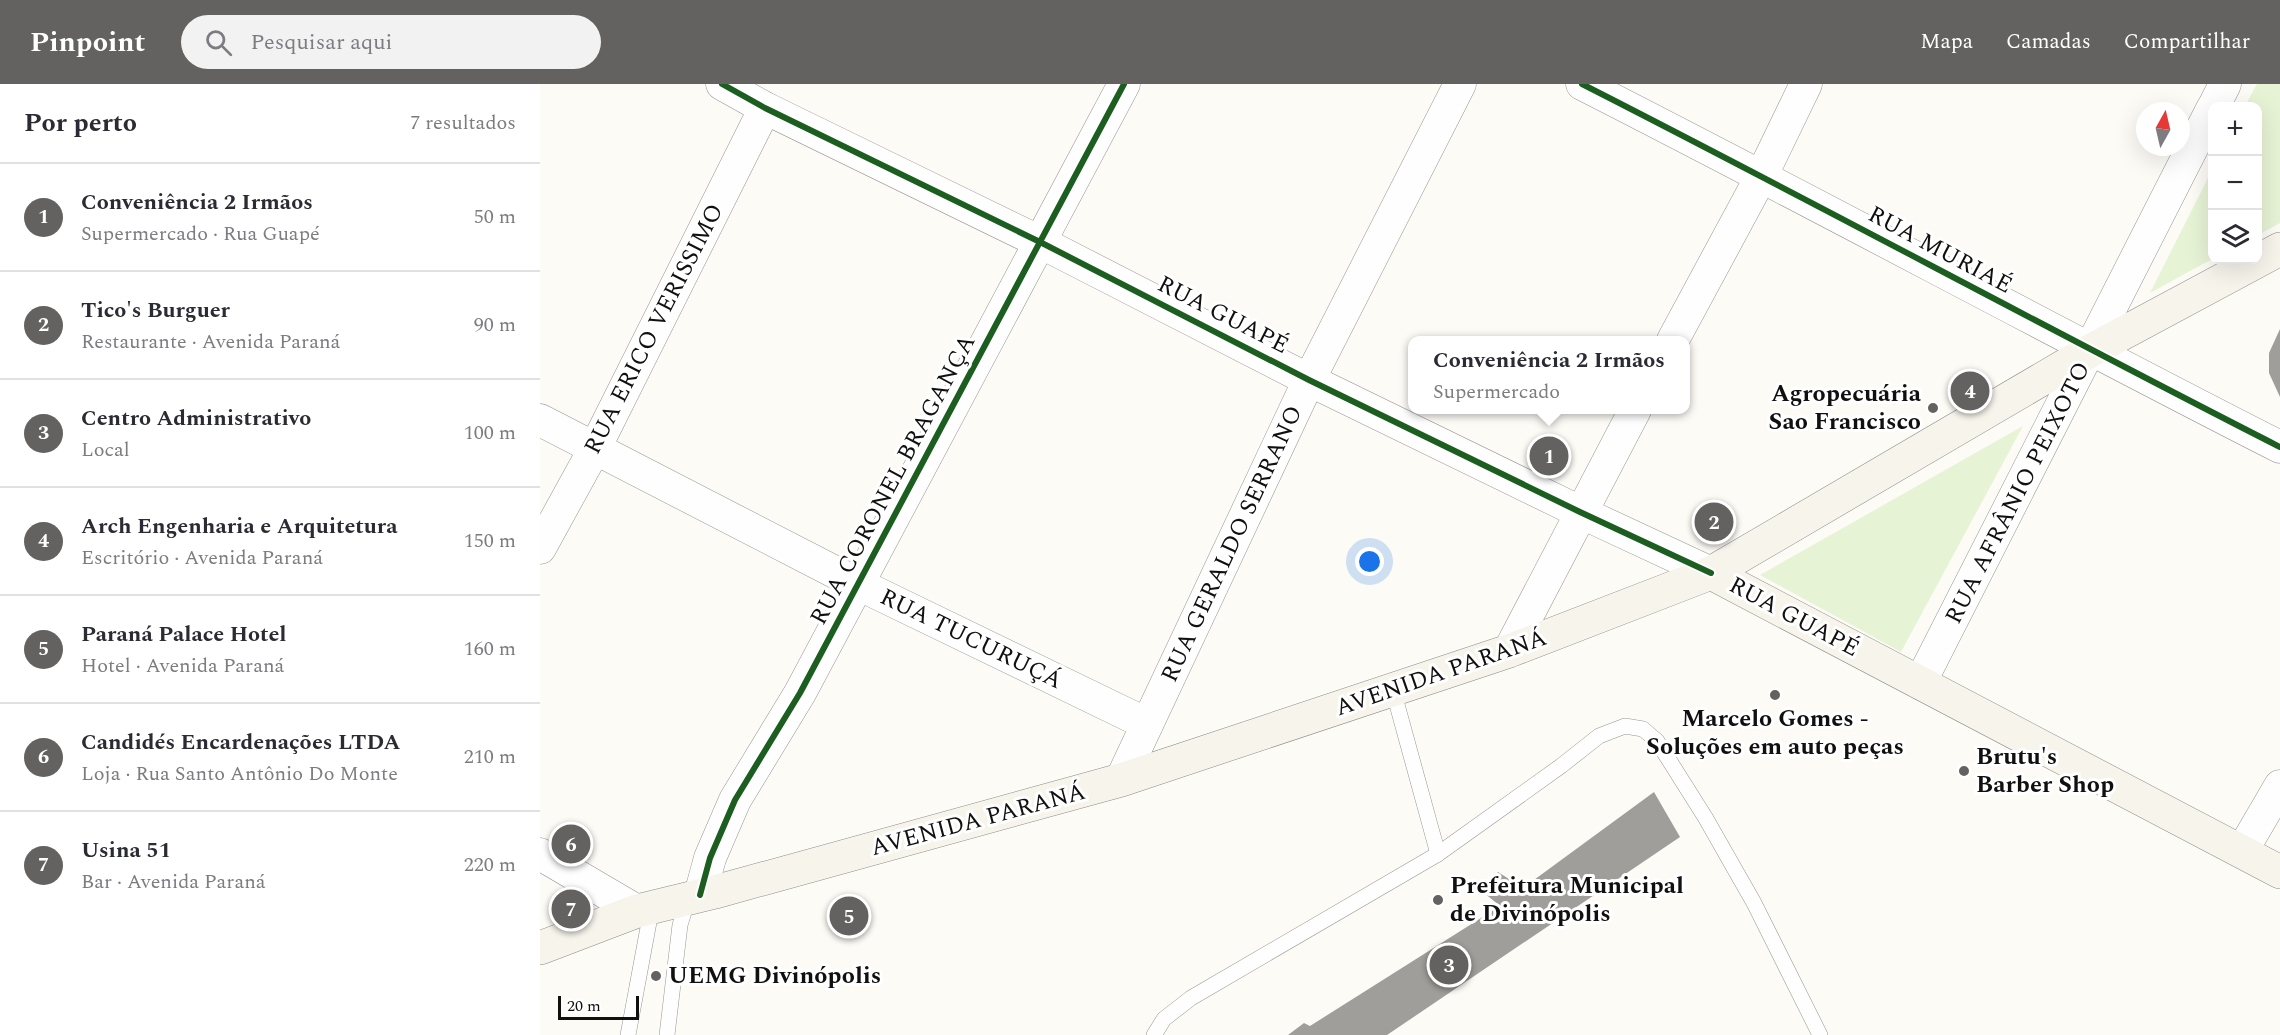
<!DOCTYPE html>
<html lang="pt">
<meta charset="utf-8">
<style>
body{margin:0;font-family:Spectral,serif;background:#f2f2f3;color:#2b2b33}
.controls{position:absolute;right:18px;top:18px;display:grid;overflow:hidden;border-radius:12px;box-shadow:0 6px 24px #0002}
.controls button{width:54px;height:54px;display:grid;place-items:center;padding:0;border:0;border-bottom:2px solid #e1e1e2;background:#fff;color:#2b2b33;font:30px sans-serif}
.compass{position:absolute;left:1596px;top:18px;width:54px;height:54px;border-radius:50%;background:#fff;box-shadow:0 6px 24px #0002;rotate:8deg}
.scale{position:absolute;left:18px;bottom:15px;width:81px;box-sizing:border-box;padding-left:6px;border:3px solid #101010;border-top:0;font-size:16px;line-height:21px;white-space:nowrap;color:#101010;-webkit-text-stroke:4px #fff;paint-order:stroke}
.you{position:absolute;left:830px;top:478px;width:21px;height:21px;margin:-15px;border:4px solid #fff;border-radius:50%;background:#1a73e8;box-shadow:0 0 0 9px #1a73e833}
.badge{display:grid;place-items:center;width:39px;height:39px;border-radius:50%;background:#636260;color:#fff;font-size:20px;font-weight:700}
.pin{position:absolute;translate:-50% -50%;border:3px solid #fff;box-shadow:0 2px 6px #0006}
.popup{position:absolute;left:868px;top:252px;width:282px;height:78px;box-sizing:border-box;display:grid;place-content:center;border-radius:12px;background:#fff;filter:drop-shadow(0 2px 4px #0005);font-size:20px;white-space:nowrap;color:#7c7c81}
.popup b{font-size:22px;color:#2b2b33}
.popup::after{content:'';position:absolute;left:50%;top:100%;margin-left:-12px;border:12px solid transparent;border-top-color:#fff}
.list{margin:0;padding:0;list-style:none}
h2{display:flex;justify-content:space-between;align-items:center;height:78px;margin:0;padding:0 24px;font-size:26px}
h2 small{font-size:20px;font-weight:400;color:#7c7c81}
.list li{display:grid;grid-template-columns:39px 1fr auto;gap:18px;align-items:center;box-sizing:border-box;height:108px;padding:0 24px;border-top:2px solid #e1e1e2}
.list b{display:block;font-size:22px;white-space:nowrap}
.list p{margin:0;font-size:20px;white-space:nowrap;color:#7c7c81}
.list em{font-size:20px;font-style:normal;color:#7c7c81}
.icon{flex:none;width:33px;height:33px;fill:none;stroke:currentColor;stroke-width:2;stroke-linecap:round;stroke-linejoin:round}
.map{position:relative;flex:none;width:1740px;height:951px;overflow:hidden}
header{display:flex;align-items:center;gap:36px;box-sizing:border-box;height:84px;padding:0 30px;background:#636260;color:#fff}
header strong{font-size:28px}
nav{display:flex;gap:33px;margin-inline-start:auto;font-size:21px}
.search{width:420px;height:54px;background:#f2f2f3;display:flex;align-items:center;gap:15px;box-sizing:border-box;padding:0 21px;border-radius:33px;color:#7c7c81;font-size:22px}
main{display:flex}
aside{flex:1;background:#fff}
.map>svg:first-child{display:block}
</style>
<header>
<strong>Pinpoint</strong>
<div class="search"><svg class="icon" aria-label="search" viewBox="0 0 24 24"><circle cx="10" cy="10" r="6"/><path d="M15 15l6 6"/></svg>Pesquisar aqui</div>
<nav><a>Mapa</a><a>Camadas</a><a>Compartilhar</a></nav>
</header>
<main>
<aside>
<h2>Por perto<small>7 resultados</small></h2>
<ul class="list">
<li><span class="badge">1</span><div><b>Conveniência 2 Irmãos</b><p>Supermercado · Rua Guapé</p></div><em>50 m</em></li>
<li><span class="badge">2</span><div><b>Tico's Burguer</b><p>Restaurante · Avenida Paraná</p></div><em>90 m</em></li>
<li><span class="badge">3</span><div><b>Centro Administrativo</b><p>Local</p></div><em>100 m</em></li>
<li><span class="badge">4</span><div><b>Arch Engenharia e Arquitetura</b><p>Escritório · Avenida Paraná</p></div><em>150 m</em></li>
<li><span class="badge">5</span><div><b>Paraná Palace Hotel</b><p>Hotel · Avenida Paraná</p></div><em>160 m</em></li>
<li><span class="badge">6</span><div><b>Candidés Encardenações LTDA</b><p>Loja · Rua Santo Antônio Do Monte</p></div><em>210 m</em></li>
<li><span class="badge">7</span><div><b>Usina 51</b><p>Bar · Avenida Paraná</p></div><em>220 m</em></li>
</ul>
</aside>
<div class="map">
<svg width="1740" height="951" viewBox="0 0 1740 951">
<rect width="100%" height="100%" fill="#fcfbf6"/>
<g fill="#e7f3d5">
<path d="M1717 0H1740V139L1718 151V22H1705Z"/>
<path d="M1672 86V175L1610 209Z"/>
<path d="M1483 342 1361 568 1220 491Z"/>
</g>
<g fill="#a09e9b">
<path d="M1740 245V313L1729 289V269Z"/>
<path d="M1114 708 1140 753 847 951H748L764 939 770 942 960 822 943 808 958 788 983 804Z"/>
</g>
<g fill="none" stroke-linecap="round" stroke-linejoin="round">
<g stroke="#969694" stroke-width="16">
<g id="service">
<path d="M853 606 898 770"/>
<path d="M88 951 112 822"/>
<path d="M127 951 140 841 148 815"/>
<path d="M614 951 624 935 651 914 898 770 1021 682 1059 652 1085 642 1103 645 1117 657 1165 733 1214 819 1280 951"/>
</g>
</g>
<g stroke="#969694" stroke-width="33">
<g id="minor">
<path d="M182 0 225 24 500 158 769 296 1040 428 1171 489"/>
<path d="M1042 0C1276 119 1506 244 1740 363"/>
<path d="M1674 22 1685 0"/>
<path d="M1133 256 1222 91 1266 0"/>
<path d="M0 336 318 500 607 640"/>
<path d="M0 464 55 364 225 24"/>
<path d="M969 567 1095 326"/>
<path d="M1380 599 1672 25"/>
<path d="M581 696 769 296 920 0"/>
<path d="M1702 767 1740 702"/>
<path d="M0 770 97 827"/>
<path d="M160 811 170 774 195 716 260 609 584 0"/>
</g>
</g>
<g stroke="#8d8c8a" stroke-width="34">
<g id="secondary">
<path d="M1171 489 1740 788"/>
<path d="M0 864 97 827 175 808 581 696 969 567 1171 489 1550 267 1740 165"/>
</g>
</g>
<use href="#service" stroke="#fffefe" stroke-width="15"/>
<use href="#minor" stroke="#fffefe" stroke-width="32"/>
<use href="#secondary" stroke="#f6f4eb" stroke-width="33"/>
<g stroke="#fff" stroke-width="10">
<g id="cycleway">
<path d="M182 0 225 24 500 158 769 296 1040 428 1171 489"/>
<path d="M1042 0C1276 119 1506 244 1740 363"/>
<path d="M160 811 170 774 195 716 260 609 584 0"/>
</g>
</g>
<use href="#cycleway" stroke="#1b5e20" stroke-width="6"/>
</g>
<g fill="#636260" stroke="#fff" stroke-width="2">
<circle cx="1393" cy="324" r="6"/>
<circle cx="1235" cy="611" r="6"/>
<circle cx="1424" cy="687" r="6"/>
<circle cx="898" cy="816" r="6"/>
<circle cx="116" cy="892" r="6"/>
</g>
<g text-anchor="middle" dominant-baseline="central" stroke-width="6" stroke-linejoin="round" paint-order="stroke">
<g font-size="24" fill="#101010" stroke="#fff">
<text transform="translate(1400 166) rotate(28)">RUA MURIAÉ</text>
<text transform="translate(683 231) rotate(27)">RUA GUAPÉ</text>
<text transform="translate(114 245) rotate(-63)">RUA ERICO VERISSIMO</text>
<text transform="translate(353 396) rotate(-62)">RUA CORONEL BRAGANÇA</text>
<text transform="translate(1478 409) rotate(-63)">RUA AFRÂNIO PEIXOTO</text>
<text transform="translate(692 460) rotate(-65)">RUA GERALDO SERRANO</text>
<text transform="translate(1254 533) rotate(28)">RUA GUAPÉ</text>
<text transform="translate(431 555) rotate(26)">RUA TUCURUÇÁ</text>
<text transform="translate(901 589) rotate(-19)">AVENIDA PARANÁ</text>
<text transform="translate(438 736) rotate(-15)">AVENIDA PARANÁ</text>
</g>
<g font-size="24" font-weight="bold" fill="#101010" stroke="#fff" text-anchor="start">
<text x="1381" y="310" text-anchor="end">Agropecuária<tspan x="1381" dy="28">Sao Francisco</tspan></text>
<text x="1235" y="635" text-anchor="middle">Marcelo Gomes -<tspan x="1235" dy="28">Soluções em auto peças</tspan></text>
<text x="1436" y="673">Brutu's<tspan x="1436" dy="28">Barber Shop</tspan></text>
<text x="910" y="802">Prefeitura Municipal<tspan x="910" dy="28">de Divinópolis</tspan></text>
<text x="128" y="892">UEMG Divinópolis</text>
</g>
</g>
</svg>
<div class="controls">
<button>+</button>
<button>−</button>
<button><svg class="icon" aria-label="layers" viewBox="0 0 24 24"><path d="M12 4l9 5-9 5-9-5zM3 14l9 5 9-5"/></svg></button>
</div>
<svg class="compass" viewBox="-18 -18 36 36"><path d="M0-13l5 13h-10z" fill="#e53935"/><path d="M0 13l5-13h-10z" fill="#7c7c81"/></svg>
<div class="scale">20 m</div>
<div class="you"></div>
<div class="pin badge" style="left:1009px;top:372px">1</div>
<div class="popup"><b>Conveniência 2 Irmãos</b>Supermercado</div>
<div class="pin badge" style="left:1174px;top:438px">2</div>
<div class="pin badge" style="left:909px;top:881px">3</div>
<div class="pin badge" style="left:1430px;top:307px">4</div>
<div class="pin badge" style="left:309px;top:832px">5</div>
<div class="pin badge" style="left:31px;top:760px">6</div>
<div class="pin badge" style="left:31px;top:825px">7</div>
</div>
</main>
